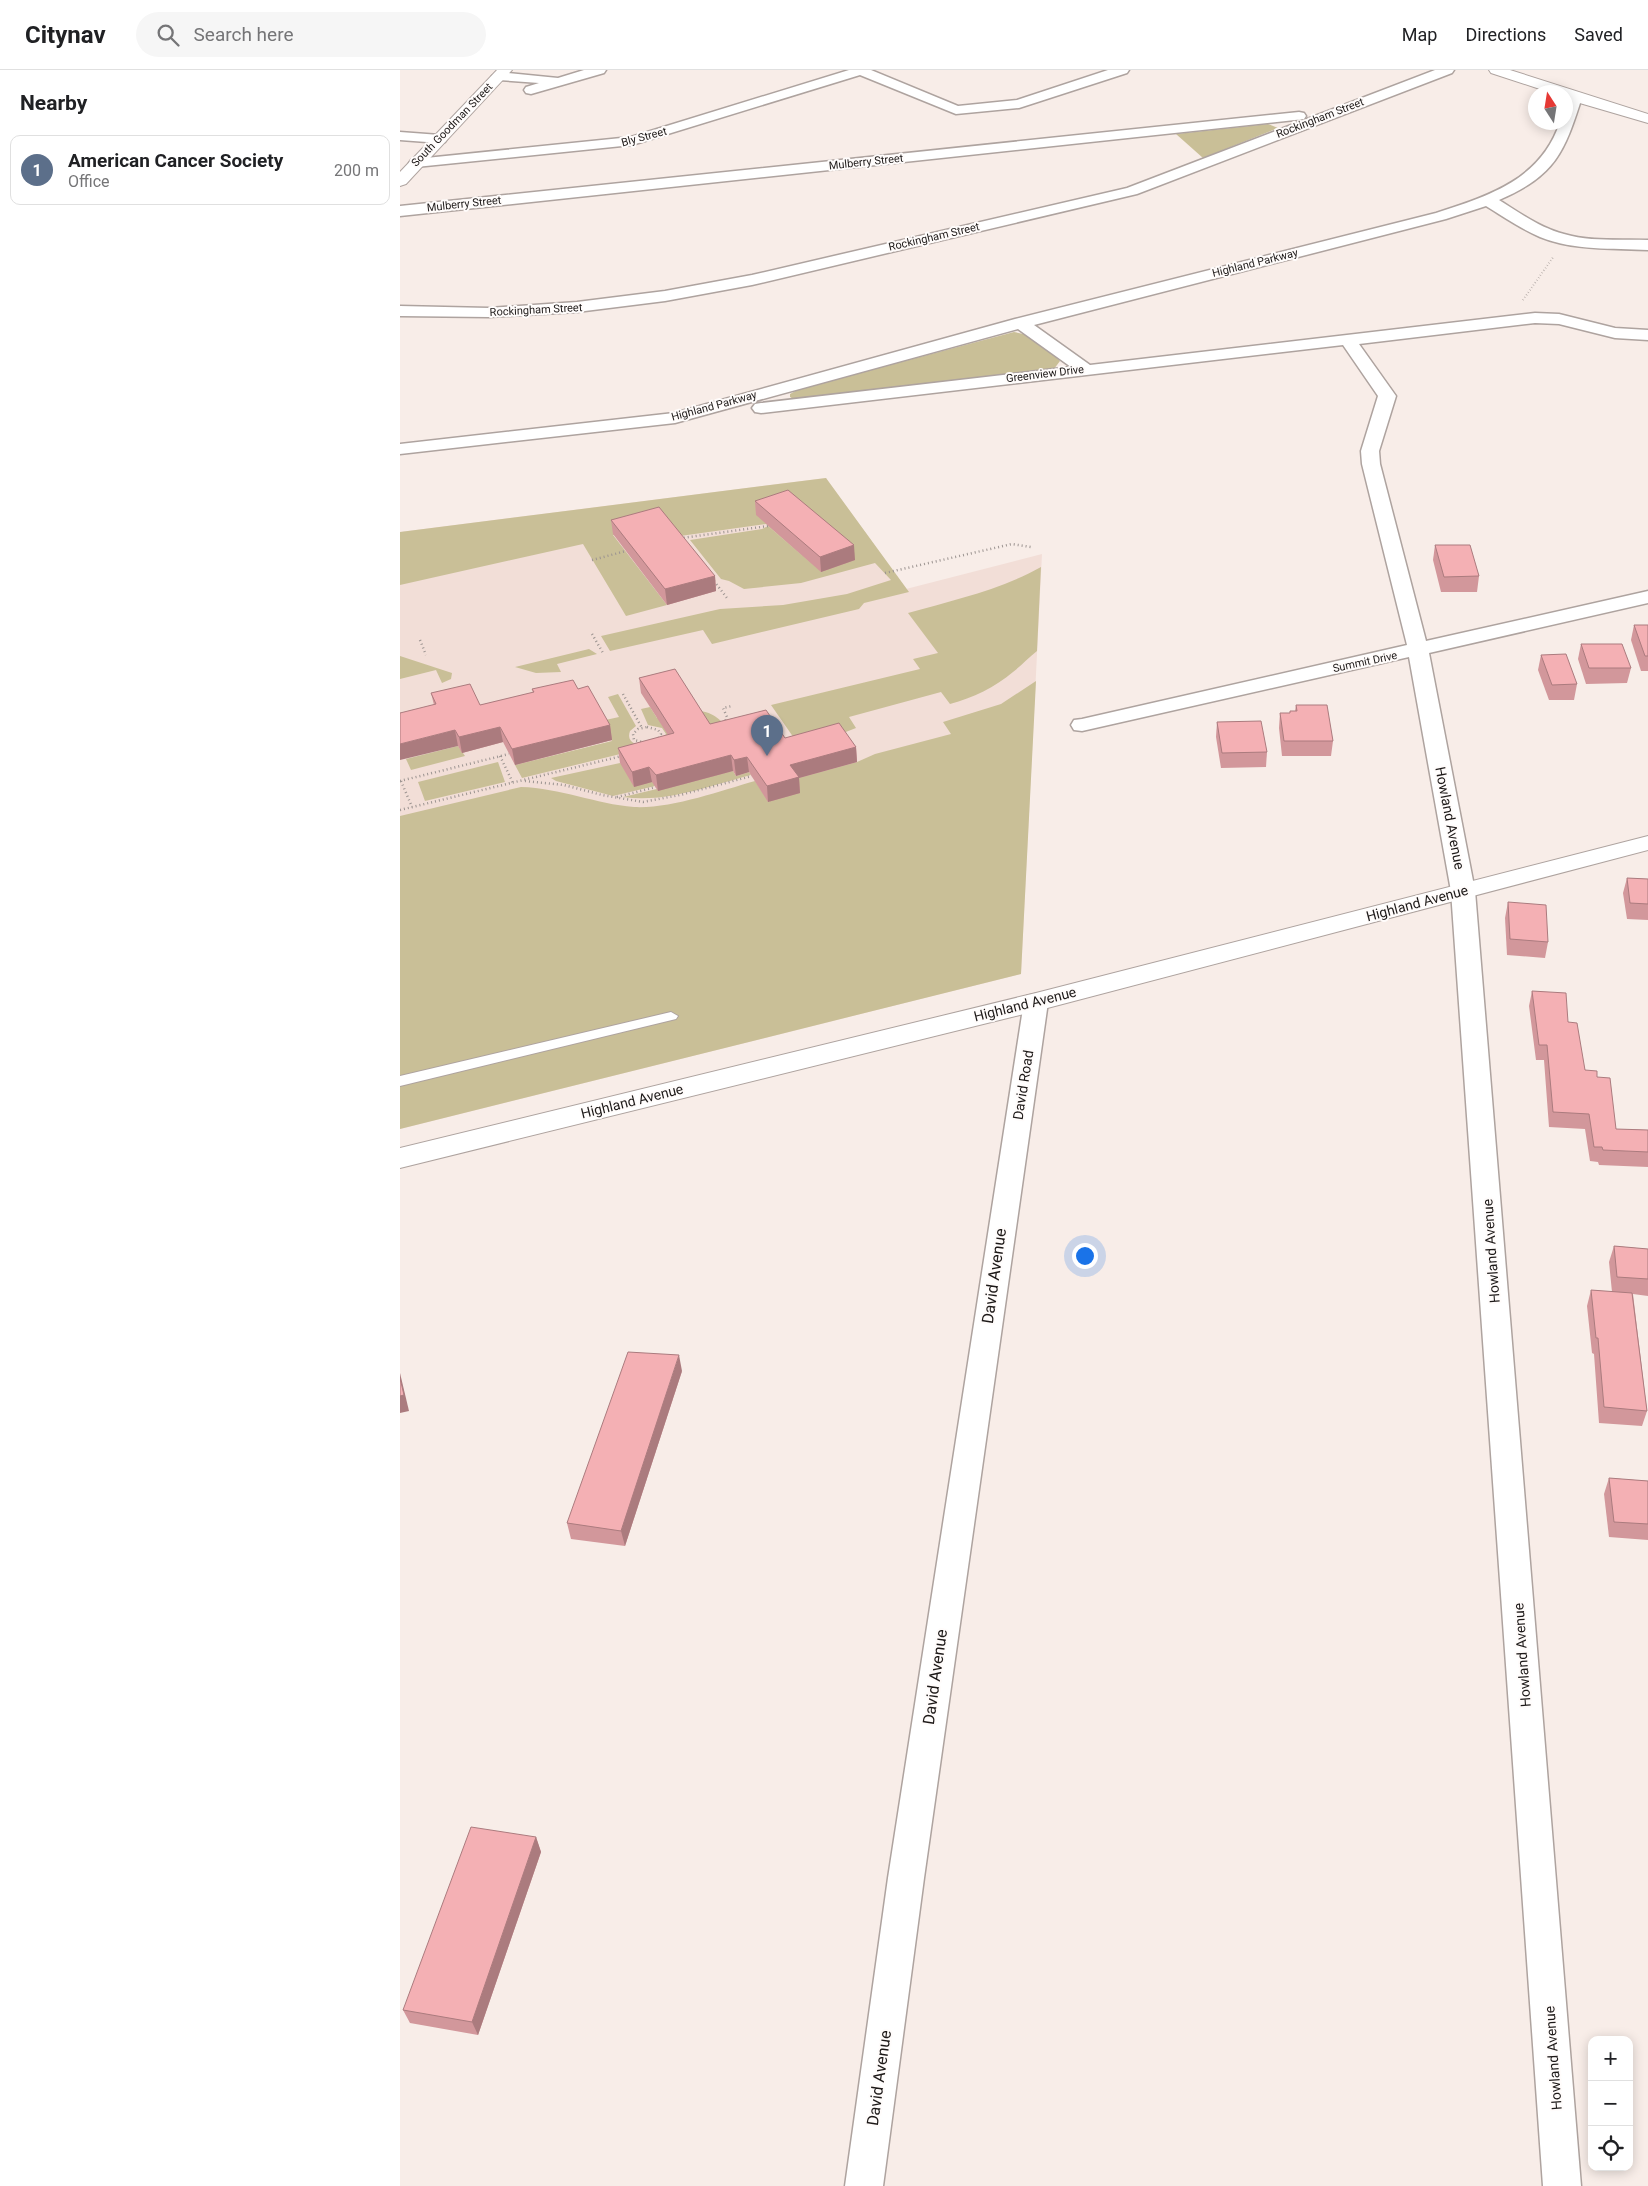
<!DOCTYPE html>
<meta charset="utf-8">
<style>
body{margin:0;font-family:Roboto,sans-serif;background:#f6f6f6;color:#202124}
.controls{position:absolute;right:15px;bottom:15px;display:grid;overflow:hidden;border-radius:10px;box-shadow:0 2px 12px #0003}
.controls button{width:45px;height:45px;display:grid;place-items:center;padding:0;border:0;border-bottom:1px solid #e0e0e0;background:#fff;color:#202124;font:25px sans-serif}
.compass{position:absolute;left:1128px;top:15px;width:45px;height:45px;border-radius:50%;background:#fff;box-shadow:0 2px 12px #0003;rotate:348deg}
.you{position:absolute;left:684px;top:1185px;width:18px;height:18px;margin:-12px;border:4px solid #fff;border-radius:50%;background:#1a73e8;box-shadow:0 0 0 8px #1a73e833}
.badge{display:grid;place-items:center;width:32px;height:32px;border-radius:50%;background:#334dbf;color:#fff;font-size:16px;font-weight:700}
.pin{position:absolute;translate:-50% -41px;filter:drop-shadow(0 1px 2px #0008)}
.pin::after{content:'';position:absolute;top:26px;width:18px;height:15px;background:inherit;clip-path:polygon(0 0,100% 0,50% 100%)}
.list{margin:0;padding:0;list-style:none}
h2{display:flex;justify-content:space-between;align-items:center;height:65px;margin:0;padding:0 20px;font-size:21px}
h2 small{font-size:16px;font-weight:400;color:#757577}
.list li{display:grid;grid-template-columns:32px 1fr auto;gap:15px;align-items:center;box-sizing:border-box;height:70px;margin:0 10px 10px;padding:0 10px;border:1px solid #e0e0e0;border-radius:10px}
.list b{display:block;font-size:19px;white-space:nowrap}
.list p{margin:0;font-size:16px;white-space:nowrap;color:#757577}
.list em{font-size:16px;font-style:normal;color:#757577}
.icon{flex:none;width:28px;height:28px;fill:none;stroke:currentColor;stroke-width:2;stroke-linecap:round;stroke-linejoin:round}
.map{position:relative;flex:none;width:1248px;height:2116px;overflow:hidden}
header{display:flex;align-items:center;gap:30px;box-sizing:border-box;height:70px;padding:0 25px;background:#fff;border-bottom:1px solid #e0e0e0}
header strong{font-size:24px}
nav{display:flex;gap:28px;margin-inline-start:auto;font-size:18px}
.search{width:350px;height:45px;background:#f6f6f6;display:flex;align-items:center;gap:12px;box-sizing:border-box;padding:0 18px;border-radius:28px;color:#757577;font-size:19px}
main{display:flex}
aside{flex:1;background:#fff}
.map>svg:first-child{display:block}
</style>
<header>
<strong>Citynav</strong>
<div class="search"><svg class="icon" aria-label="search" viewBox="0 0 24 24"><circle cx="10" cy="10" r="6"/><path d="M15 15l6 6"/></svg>Search here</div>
<nav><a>Map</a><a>Directions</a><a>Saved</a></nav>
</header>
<main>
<aside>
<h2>Nearby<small></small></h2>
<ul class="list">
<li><span class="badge" style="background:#5c6f8a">1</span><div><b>American Cancer Society</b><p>Office</p></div><em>200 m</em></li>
</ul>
</aside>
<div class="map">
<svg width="1248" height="2116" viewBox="0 0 1248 2116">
<rect width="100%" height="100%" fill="#f8ede8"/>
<path fill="#f2ded7" d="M426 408 506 519 642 484 621 904 0 1059V462Z"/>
<g fill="#c9bf97">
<path d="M868 54 878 58 803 88 776 64Z"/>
<path d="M614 262 633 266 660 291 654 299 395 330 390 327V324L399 319Z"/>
<path d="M426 408 509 522 464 533 459 539 312 574 303 560 210 581 201 566 320 539 383 535 447 524 491 510 475 493 401 513 344 519 329 511 321 509 290 470 362 459 368 456 421 502 366 454 273 467 213 465 267 535 226 546 183 474 0 515V462Z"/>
<path d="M641 497 637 581C628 588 622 595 613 602 595 617 573 628 550 634L541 622 449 647 456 658 438 665 396 671 371 635 520 599 513 589 538 583 508 543C553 530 600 520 641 497Z"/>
<path d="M189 579 197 584 157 594 161 602 136 603 115 597Z"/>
<path d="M0 586 52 603 51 609 42 613 36 600 0 609Z"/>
<path d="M636 611 621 904 0 1059V746L121 717C160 718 196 734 234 737 270 739 320 721 355 711L369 732 391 710 457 692 475 684 551 664 543 652 601 634Z"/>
<path d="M218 624 236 656 230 661C226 673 236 674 245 678L122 708 115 695 212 671 201 651 219 647 208 627Z"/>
<path d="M250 637 257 648C279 643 303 633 321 651L309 660 262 671 266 664 262 658 248 655 241 639Z"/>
<path d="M58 676 65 686 11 700 6 689Z"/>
<path d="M98 692 105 712 25 731 18 712Z"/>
<path d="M220 693 253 712 255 716 213 726 156 711 151 708Z"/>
<path d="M333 701 336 706 349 702 351 705C309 716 267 733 223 727Z"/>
</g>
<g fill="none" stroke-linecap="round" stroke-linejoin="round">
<g stroke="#aea39f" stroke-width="2">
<path id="service" d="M271 942 278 946 276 949 0 1016V1006Z"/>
</g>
<g stroke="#aea39f" stroke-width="3">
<g id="minor">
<path d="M184 0H206L204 3 131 24 126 23 124 20 126 17 139 13 99 10 92 6 99 2 158 8Z"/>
<path d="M449 0H471L558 36 617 30 708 0H729L727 3 619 38 556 44 460 5 232 75 16 97 11 96 9 93 11 90 16 89 231 67Z"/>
<path d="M1035 0H1054L1052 3 737 124 352 215 265 231 177 242 89 247 0 246V236L89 238 177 232 265 221 352 205 727 118Z"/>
<path d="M1175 23 1182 27C1164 83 1156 105 1099 130 1120 143 1140 158 1164 164 1191 172 1220 169 1248 170V180C1212 178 1175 181 1140 167 1121 159 1104 147 1086 136L1046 149 634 255 690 295 1135 243 1159 244 1215 258 1248 260V270L1215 268 1159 254 1135 253 959 274 996 326 979 381 980 394 1026 571 1248 521V533L1029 583 1075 821 1181 2116H1143L1051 821 1009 587 682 661 674 660 671 655 674 650 682 649 1007 575 962 394 961 381 978 326 943 275 361 343 355 342 352 338 355 334 361 333 671 297 618 259 275 353 0 384V374L274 343 615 249 1036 143C1088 126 1141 110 1160 52H1166V34L1170 24Z"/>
<path d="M899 42 904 43 906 46 904 49 0 146V136Z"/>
<path d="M0 62 40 65 45 66 47 69 45 72 40 73 0 70Z"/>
<path d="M636 924 645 926 648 932 524 1808 483 2116H445L488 1808 624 932 627 926Z"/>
</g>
</g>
<g stroke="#aea39f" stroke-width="2">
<g id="tertiary">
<path d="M1089 0H1110L1248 44V53L1166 29V22H1149L1091 3Z"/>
<path d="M1248 766V780L636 941 0 1098V1078L636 923Z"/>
</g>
</g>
<g stroke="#aea39f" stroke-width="2">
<path id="secondary" d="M97 0H112L6 114 0 116V102Z"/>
</g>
<path stroke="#9c9491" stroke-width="2" stroke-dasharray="0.5 2.5" stroke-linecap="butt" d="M1123 230 1154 186"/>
<g stroke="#9c9491" stroke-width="2.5" stroke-dasharray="1 3" stroke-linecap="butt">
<path d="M283 470 282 468 368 456"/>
<path d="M192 490 226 481"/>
<path d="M485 503 612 474 631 477"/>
<path d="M314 511 327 528"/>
<path d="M192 564 203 583"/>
<path d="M20 570 26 585"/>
<path d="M223 624 242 658"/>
<path d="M324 654 327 647 323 638 332 636"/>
<path d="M247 657 258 660 261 664 258 669 246 673 234 670 233 664 238 659Z"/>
<path d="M100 686 113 713"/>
<path d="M0 711 109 684"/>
<path d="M1 711 12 737"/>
<path d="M125 711 164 715 202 725 243 732 280 725 352 706"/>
<path d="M217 727 256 717"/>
<path d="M0 740 222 686"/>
</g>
<use href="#service" fill="#fff" fill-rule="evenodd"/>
<use href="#minor" fill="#fff" fill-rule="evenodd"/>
<use href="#tertiary" fill="#fff" fill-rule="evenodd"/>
<use href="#secondary" fill="#fff" fill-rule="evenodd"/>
</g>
<g fill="#d2979b">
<path d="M355 431 455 490 421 502 356 445Z"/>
<path d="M211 450 315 506 316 521 267 535 213 464Z"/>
<path d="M1035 475 1079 506 1077 522H1041L1033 490Z"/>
<path d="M1234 555H1248V601H1241L1231 570Z"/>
<path d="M1181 574 1231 598 1227 613 1186 614 1178 589Z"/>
<path d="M1141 585 1177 614 1174 630H1149L1138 600Z"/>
<path d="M239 608 310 654 385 668 456 677 457 692 399 708 400 723 368 732 349 702 336 706 333 701 258 721 252 712 234 717 220 693 218 678 268 665 241 623Z"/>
<path d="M132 619H178L210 655 212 670 115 695 103 672 62 683 58 676 34 635 31 623 80 635 133 623Z"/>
<path d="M896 635 933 671 931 686H882L879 658 880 643H889L895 641Z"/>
<path d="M817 652 867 682 866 697 821 698 816 667Z"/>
<path d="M1227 808 1248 809V850L1227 849 1223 823Z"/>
<path d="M1108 832 1148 872 1145 888 1107 885 1105 848Z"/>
<path d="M1132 921 1168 952 1185 1000 1197 1007 1216 1059 1248 1060V1097L1199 1095 1198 1092 1190 1091 1185 1059 1149 1057 1144 990H1136L1129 936Z"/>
<path d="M1214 1176 1248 1179V1226L1233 1224 1247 1341 1242 1356 1199 1353 1194 1284 1192 1283 1187 1236 1191 1220 1212 1222 1209 1192Z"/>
<path d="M282 1301 225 1476 171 1469 167 1453Z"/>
<path d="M1209 1408 1248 1411V1470L1209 1467 1204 1424Z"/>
<path d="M136 1767 141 1782 78 1965 10 1953 3 1940Z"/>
</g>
<g fill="#ab7b7e">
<path d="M454 475 455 490 421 502 420 487Z"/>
<path d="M315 506 316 521 267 535 265 519Z"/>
<path d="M210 655 212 670 115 695 112 679Z"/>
<path d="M100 657 103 672 62 683 59 667Z"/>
<path d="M55 660 58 676 0 690V674Z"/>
<path d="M456 677 457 692 399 708 400 723 368 732 367 716 390 695Z"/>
<path d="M331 685 333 701 258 721 256 705Z"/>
<path d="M347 687 349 702 336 706 334 690Z"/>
<path d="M249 697 252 712 234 717 232 702Z"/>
<path d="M279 1285 282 1301 225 1476 221 1461Z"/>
<path d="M0 1303 9 1341 0 1343Z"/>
<path d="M136 1767 141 1782 78 1965 72 1952Z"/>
</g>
<g fill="#f4b0b4" stroke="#ab7b7e">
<path d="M388 420 454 475 420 487 355 431Z"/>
<path d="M259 437 315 506 265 519 211 450Z"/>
<path d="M1035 475H1070L1079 506 1044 507Z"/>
<path d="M1234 555H1248V586H1245Z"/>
<path d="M1181 574H1222L1231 598H1189Z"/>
<path d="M1166 584 1177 614 1152 615 1141 585Z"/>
<path d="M275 599 310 654 366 640 385 668 439 653 456 677 390 695 399 707 367 716 347 687 334 690 331 685 256 705 249 697 232 702 218 678 274 663 239 608Z"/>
<path d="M173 610 178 619 188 616 210 655 112 679 100 657 59 667 55 660 0 674V643L36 634 31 623 70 614 80 635 134 622 132 619Z"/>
<path d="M896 635H927L933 671H884L880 643H890V641H897Z"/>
<path d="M861 651 867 682 822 683 817 652Z"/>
<path d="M1227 808 1248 809V834L1230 833Z"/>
<path d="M1108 832 1146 835 1148 872 1110 869Z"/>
<path d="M1132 921 1166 923 1168 952 1177 953 1185 1000 1197 1001V1007L1210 1008 1216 1059 1248 1060V1082L1203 1080 1202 1077H1194L1189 1044 1153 1042 1147 975H1139Z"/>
<path d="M1214 1176 1248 1179V1209L1217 1207Z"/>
<path d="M1191 1220 1232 1223 1247 1341 1204 1337 1198 1268H1196Z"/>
<path d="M228 1282 279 1285 221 1461 167 1453Z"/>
<path d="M0 1308 4 1325 0 1326Z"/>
<path d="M1209 1408 1248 1411V1454L1214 1452Z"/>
<path d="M71 1757 136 1767 72 1952 3 1940Z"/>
</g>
<g text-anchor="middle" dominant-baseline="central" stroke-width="4" stroke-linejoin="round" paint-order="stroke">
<g font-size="11" fill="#1d1918" stroke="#fffcfb">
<text transform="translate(920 48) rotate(-21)">Rockingham Street</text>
<text transform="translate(52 55) rotate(-46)">South Goodman Street</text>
<text transform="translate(244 67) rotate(-15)">Bly Street</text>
<text transform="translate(466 92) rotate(-6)">Mulberry Street</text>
<text transform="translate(64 134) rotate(-6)">Mulberry Street</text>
<text transform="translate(534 167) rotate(-13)">Rockingham Street</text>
<text transform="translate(855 193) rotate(-14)">Highland Parkway</text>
<text transform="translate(136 240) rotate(-3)">Rockingham Street</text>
<text transform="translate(645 304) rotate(-7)">Greenview Drive</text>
<text transform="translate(314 336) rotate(-15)">Highland Parkway</text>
<text transform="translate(965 592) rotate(-12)">Summit Drive</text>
</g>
<g font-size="14" fill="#1d1918" stroke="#fffcfb">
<text transform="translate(1050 748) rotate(79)">Howland Avenue</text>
<text transform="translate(1017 833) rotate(-15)">Highland Avenue</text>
<text transform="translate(625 934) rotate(-14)">Highland Avenue</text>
<text transform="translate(623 1015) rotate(-81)">David Road</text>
<text transform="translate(232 1031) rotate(-14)">Highland Avenue</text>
<text transform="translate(1091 1181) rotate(-94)">Howland Avenue</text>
<text transform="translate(1122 1585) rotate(-94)">Howland Avenue</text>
<text transform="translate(1153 1988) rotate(-94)">Howland Avenue</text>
</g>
<g font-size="16" fill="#1d1918" stroke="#fffcfb">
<text transform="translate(594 1206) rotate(-82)">David Avenue</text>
<text transform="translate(535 1607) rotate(-82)">David Avenue</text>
<text transform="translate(479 2008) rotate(-82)">David Avenue</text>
</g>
</g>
</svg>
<div class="controls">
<button>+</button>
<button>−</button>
<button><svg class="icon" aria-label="locate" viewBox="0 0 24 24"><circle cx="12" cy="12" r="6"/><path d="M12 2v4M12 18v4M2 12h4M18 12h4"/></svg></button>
</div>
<svg class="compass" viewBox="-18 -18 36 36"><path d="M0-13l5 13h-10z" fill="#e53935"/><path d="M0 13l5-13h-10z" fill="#757577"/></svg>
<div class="you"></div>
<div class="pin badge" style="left:367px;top:686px;background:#5c6f8a">1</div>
</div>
</main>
